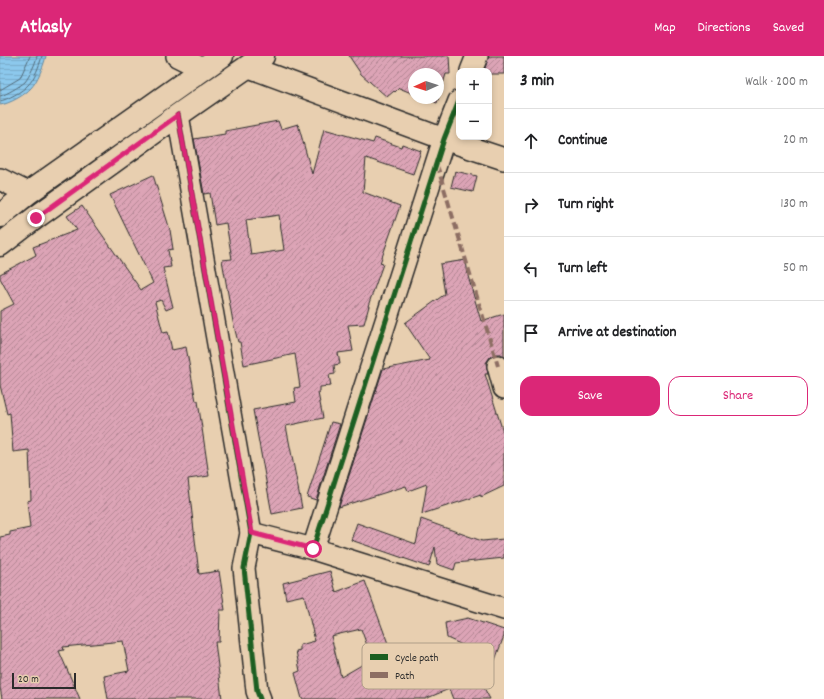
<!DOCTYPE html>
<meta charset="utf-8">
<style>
body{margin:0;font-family:Dekko,sans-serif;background:#f6f6f6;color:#202124}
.controls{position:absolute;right:12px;top:12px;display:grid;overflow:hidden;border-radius:8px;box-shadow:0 2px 6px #0003}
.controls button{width:36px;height:36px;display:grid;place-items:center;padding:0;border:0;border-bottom:1px solid #e0e0e0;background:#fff;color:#202124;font:20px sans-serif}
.compass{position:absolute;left:408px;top:12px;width:36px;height:36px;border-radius:50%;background:#fff;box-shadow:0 2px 6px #0003;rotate:267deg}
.scale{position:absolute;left:12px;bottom:10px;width:64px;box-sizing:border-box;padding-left:4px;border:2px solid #2b2b2b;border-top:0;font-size:11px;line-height:14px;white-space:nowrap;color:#2b2b2b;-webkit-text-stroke:3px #e8cfb0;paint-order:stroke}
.stop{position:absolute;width:12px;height:12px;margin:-9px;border:3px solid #db2777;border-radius:50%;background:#fff}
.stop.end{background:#db2777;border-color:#fff;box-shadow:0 1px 4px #0008}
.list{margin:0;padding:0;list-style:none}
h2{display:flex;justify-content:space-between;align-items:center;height:52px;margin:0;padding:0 16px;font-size:17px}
h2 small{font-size:13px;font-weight:400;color:#757577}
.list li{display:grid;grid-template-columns:26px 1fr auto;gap:12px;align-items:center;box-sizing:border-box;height:64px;padding:0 16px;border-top:1px solid #e0e0e0}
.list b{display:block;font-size:15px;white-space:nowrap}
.list em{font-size:13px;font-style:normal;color:#757577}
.actions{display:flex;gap:8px;padding:12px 16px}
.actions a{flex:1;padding:9px 0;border:1px solid #db2777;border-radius:12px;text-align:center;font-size:14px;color:#db2777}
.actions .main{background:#db2777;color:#fff}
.icon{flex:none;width:22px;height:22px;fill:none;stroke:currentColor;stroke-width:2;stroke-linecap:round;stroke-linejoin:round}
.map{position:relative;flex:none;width:504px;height:643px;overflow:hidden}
header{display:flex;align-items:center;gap:24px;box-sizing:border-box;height:56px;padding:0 20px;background:#db2777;color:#fff}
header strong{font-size:19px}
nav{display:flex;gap:22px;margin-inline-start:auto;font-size:14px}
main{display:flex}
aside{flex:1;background:#fff}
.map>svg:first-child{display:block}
</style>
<header>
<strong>Atlasly</strong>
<nav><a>Map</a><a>Directions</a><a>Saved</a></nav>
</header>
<main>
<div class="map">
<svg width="504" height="643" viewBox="0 0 504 643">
<defs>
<pattern id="water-rules" width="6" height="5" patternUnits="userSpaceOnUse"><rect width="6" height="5" fill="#8cc8ec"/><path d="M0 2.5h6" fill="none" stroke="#79accb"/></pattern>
<pattern id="building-hatch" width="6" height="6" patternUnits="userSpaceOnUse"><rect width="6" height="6" fill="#dca4b6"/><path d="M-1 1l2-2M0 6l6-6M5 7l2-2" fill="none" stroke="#b38694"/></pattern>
</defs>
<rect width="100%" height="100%" fill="#e8cfb0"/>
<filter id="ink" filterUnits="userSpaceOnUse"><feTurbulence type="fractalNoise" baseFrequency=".025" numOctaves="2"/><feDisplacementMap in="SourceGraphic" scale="8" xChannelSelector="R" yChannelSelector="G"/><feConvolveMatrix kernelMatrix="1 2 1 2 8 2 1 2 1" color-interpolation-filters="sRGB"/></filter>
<g filter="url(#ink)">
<path fill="url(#water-rules)" stroke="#65899f" d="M0 0H46C44 9 37 26 31 32 25 39 9 48 0 49Z"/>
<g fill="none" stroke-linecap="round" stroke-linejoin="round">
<g stroke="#526a78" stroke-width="1">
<path d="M0 34 20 22 30 0"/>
<path d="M0 40C6 39 20 30 25 26 29 21 36 7 37 0"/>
<path d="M0 45C7 44 23 35 28 29 34 24 40 8 42 0"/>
</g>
</g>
<g fill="url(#building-hatch)" stroke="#2b2b2b" fill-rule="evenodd">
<path d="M349 0H449L450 18H446L437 47 424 42H438V18H414V38L399 32 395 36 394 35 387 41 361 18Z"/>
<path d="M489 0H504V18H489V15H484Z"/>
<path d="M278 65 281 73 298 68 312 118 324 73 373 87 375 82 401 91 402 88 421 95 413 118 366 102 363 136 400 150 380 207 383 208 368 250H369L364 268 348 269 353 295 338 297 340 308 334 309 335 318 329 319 331 330 320 331V336L318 337 323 362 286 370 302 452 272 458 253 354 296 346 294 332 300 331 295 298 244 309 240 286H238L233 266 222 204 232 203 226 167 215 169 210 137 204 138 194 83 225 78V75ZM279 159 284 194 251 199 246 164Z"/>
<path d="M455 115 477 120 473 136 451 131Z"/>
<path d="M153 119 170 174 173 193 168 194 171 211 163 212 173 251 166 254 161 244 155 246 163 277 168 276 172 294 186 291 196 345H198L209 420 188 423 199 518 219 515 225 554H220L219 586H215L222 643H108L104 620 129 615 123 585 63 591 64 594 59 595 80 643H2L0 631V481L10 479V476L30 472 27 445 31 444 29 394 13 396 10 357 7 358 0 329V255L14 248 0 222V218L36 199 33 191 77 174 67 160 82 150 141 234 153 227 110 139Z"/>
<path d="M466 204 468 220 481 265 504 258V300L501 298H495L490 301 486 307 488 318H485L504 379V430L481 441V439L422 458 427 428 408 435 406 430 339 451 383 313 430 304 405 267 445 238 440 208Z"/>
<path d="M331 366 340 368 316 444 307 441Z"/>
<path d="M421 463 482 485 504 483V502L456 507 454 514 437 508 435 491 429 511 351 484 357 467 416 488Z"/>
<path d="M330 515 336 536 365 525 400 620 446 602 443 596 461 589 490 643H453L449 633 425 643H302L295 617 300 615 296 595 300 594V589L315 585 304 539 286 543 283 527ZM361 573 372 603 341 621 331 580Z"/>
<path d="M468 562 504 574V580L495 604 447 582 445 567Z"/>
</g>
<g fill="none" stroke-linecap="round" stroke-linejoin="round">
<g stroke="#2b2b2b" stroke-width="24">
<g id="minor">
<path d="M177 0 203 13"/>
<path d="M249 11 444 83 504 103"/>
<path d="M471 15 477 0"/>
<path d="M178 59 251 477 244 512 257 635 260 643"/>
<path d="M0 123 28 137"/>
<path d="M498 310 504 332"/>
<path d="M251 477 313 493 504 553"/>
<path d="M313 493 444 83 459 45"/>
</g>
</g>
<g stroke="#2b2b2b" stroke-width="25">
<g id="secondary">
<path d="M0 160 28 137 222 0"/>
<path d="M0 189 35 162 178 59 263 0"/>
</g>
</g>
<use href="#minor" stroke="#e8cfb0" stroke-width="21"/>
<use href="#secondary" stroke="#e8cfb0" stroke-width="22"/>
<path stroke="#8d6e63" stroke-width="4" stroke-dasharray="8 4" stroke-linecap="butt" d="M437 109 498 310"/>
<g stroke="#e8cfb0" stroke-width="8">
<g id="cycleway">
<path d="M178 59 251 477 244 512 257 635 260 643"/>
<path d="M313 493 444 83 459 45"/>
</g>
</g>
<use href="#cycleway" stroke="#1b5e20" stroke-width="5"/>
</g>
</g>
<g fill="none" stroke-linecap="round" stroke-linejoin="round" filter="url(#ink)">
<path stroke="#db2777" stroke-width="5" d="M36 162 178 59 252 477 313 493"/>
</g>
<rect x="362" y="587" width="132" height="46" rx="6" fill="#e8cfb0" stroke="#af9e88" stroke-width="1"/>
<rect x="370" y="598" width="18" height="6" fill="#1b5e20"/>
<rect x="370" y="616" width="18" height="6" fill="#8d6e63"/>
<g font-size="11" fill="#2b2b2b">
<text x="395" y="605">Cycle path</text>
<text x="395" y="623">Path</text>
</g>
</svg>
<div class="controls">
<button>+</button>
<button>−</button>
</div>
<svg class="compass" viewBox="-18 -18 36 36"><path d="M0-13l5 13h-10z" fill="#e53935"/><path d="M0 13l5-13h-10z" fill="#757577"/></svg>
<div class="scale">20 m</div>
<div class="stop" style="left:313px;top:493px"></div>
<div class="stop end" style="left:36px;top:162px"></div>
</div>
<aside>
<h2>3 min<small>Walk · 200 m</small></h2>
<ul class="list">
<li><svg class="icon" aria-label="ahead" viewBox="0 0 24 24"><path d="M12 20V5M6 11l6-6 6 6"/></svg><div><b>Continue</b></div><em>20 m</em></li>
<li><svg class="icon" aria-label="right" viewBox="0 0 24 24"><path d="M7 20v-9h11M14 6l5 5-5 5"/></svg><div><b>Turn right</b></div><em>130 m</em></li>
<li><svg class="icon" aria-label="left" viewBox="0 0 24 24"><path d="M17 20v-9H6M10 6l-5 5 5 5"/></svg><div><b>Turn left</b></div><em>50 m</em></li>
<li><svg class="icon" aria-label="arrive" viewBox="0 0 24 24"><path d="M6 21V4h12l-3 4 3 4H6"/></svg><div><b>Arrive at destination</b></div></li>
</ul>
<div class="actions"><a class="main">Save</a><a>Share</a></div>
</aside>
</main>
